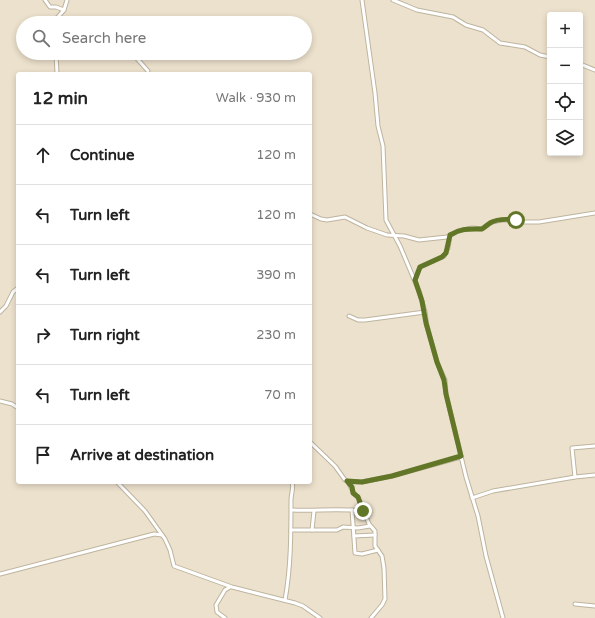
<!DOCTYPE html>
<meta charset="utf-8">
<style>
body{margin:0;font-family:"Varela Round",sans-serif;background:#f6f6f6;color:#222}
.controls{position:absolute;right:12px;top:12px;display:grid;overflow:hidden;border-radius:4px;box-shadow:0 2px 6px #0003}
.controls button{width:36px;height:36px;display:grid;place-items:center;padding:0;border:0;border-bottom:1px solid #e0e0e0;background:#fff;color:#222;font:20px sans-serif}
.stop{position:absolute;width:12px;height:12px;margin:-9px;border:3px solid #617626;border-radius:50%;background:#fff}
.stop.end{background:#617626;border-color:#fff;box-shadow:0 1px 4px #0008}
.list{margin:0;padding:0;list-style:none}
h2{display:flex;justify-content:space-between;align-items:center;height:52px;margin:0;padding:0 16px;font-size:17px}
h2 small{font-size:13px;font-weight:400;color:#767676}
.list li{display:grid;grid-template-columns:26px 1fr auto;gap:12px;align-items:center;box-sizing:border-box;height:60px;padding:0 16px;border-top:1px solid #e0e0e0}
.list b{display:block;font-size:15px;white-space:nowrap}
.list em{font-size:13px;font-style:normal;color:#767676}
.icon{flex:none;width:22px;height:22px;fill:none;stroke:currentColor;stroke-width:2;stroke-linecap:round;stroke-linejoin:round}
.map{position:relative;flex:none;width:595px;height:618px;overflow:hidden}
.search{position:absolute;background:#fff;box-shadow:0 2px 6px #0003;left:16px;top:16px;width:296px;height:44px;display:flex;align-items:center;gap:10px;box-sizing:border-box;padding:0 14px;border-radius:22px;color:#767676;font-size:15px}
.panel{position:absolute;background:#fff;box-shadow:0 2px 6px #0003;left:16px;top:72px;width:296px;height:412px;border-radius:4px}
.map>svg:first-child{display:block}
</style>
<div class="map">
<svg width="595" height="618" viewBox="0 0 595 618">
<rect width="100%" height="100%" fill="#ece1cc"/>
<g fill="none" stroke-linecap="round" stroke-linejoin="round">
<g stroke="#beb49f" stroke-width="5">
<g id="street">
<path d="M45 0 50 7H56L64 10"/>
<path d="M362 0 375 93 378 126 383 146 386 220 400 246 419 291 425 312 427 326 437 362 445 380 446 394 466 477 478 516 486 556 503 618"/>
<path d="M393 0 417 10 453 17 466 25 483 30 500 43 525 47 540 55 550 57"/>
<path d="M57 18 65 23"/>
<path d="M56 23 57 18 64 10 67 0"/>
<path d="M56 53 57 74"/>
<path d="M132 53 148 71"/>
<path d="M580 64 595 70"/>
<path d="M310 214 321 219 327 220 345 217 367 228 387 235 404 236 419 240 447 237 458 231 472 228 482 229 492 222 502 220H512L523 222H539L595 213"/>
<path d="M415 280 420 267 444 256 448 248 450 235"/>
<path d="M0 312 6 306 13 292 18 288"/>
<path d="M349 316 358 320H365L425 312"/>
<path d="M0 401 12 404 18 408"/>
<path d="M310 442 335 466 345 480 349 482H362L392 476 461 457"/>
<path d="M575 477 572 448 595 446"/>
<path d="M117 482 145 511 165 539 170 550 174 566 232 587 295 603 303 606 320 618"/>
<path d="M348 482C351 487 353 494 358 497L369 524 375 531V546L382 556 384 568 385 599 382 605 371 618"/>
<path d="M472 498 493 491 575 477 595 475"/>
<path d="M292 510C316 511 340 508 363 511"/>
<path d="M352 510 355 553 362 554 378 550"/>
<path d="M291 530H337L343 527 358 528 370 526"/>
<path d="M312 530 314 511"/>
<path d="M354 536 375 535"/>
<path d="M0 574 154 534 162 535"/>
<path d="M285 600C291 567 291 534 291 500 291 494 294 488 292 482"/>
<path d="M575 604 595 606"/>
<path d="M225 618 217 612 216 605 225 590 230 587"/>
</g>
</g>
<use href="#street" stroke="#fff" stroke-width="3"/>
</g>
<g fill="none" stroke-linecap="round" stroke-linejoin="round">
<path stroke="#617626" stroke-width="5" d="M363 511 358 497 353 493 352 487 347 481 362 482 392 476 461 456 446 394 444 380 437 362 426 323 422 301 415 280 420 267 442 257 446 253 450 235C462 228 468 229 482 229 485 227 487 225 490 223 497 219 508 219 516 220"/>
</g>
</svg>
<div class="controls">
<button>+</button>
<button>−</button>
<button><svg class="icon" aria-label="locate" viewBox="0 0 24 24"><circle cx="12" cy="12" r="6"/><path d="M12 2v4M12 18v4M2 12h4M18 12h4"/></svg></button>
<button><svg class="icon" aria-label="layers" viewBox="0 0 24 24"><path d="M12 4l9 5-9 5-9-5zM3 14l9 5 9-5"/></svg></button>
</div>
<div class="stop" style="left:516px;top:220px"></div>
<div class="stop end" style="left:363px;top:511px"></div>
<div class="search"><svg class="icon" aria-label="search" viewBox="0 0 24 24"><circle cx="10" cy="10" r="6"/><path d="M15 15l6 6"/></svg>Search here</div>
<section class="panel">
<h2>12 min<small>Walk · 930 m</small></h2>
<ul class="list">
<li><svg class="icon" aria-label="ahead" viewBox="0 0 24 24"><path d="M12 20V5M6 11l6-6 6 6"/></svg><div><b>Continue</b></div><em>120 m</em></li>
<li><svg class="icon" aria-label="left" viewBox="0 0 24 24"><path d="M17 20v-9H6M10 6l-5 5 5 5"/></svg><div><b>Turn left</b></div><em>120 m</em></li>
<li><svg class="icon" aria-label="left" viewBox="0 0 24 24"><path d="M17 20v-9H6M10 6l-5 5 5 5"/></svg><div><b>Turn left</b></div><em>390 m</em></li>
<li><svg class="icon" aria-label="right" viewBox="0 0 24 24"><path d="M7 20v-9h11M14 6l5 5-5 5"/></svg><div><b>Turn right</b></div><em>230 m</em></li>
<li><svg class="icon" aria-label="left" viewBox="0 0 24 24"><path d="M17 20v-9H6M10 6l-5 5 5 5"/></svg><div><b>Turn left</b></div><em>70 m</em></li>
<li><svg class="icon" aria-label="arrive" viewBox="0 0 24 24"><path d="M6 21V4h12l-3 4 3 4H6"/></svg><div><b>Arrive at destination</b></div></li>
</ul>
</section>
</div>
